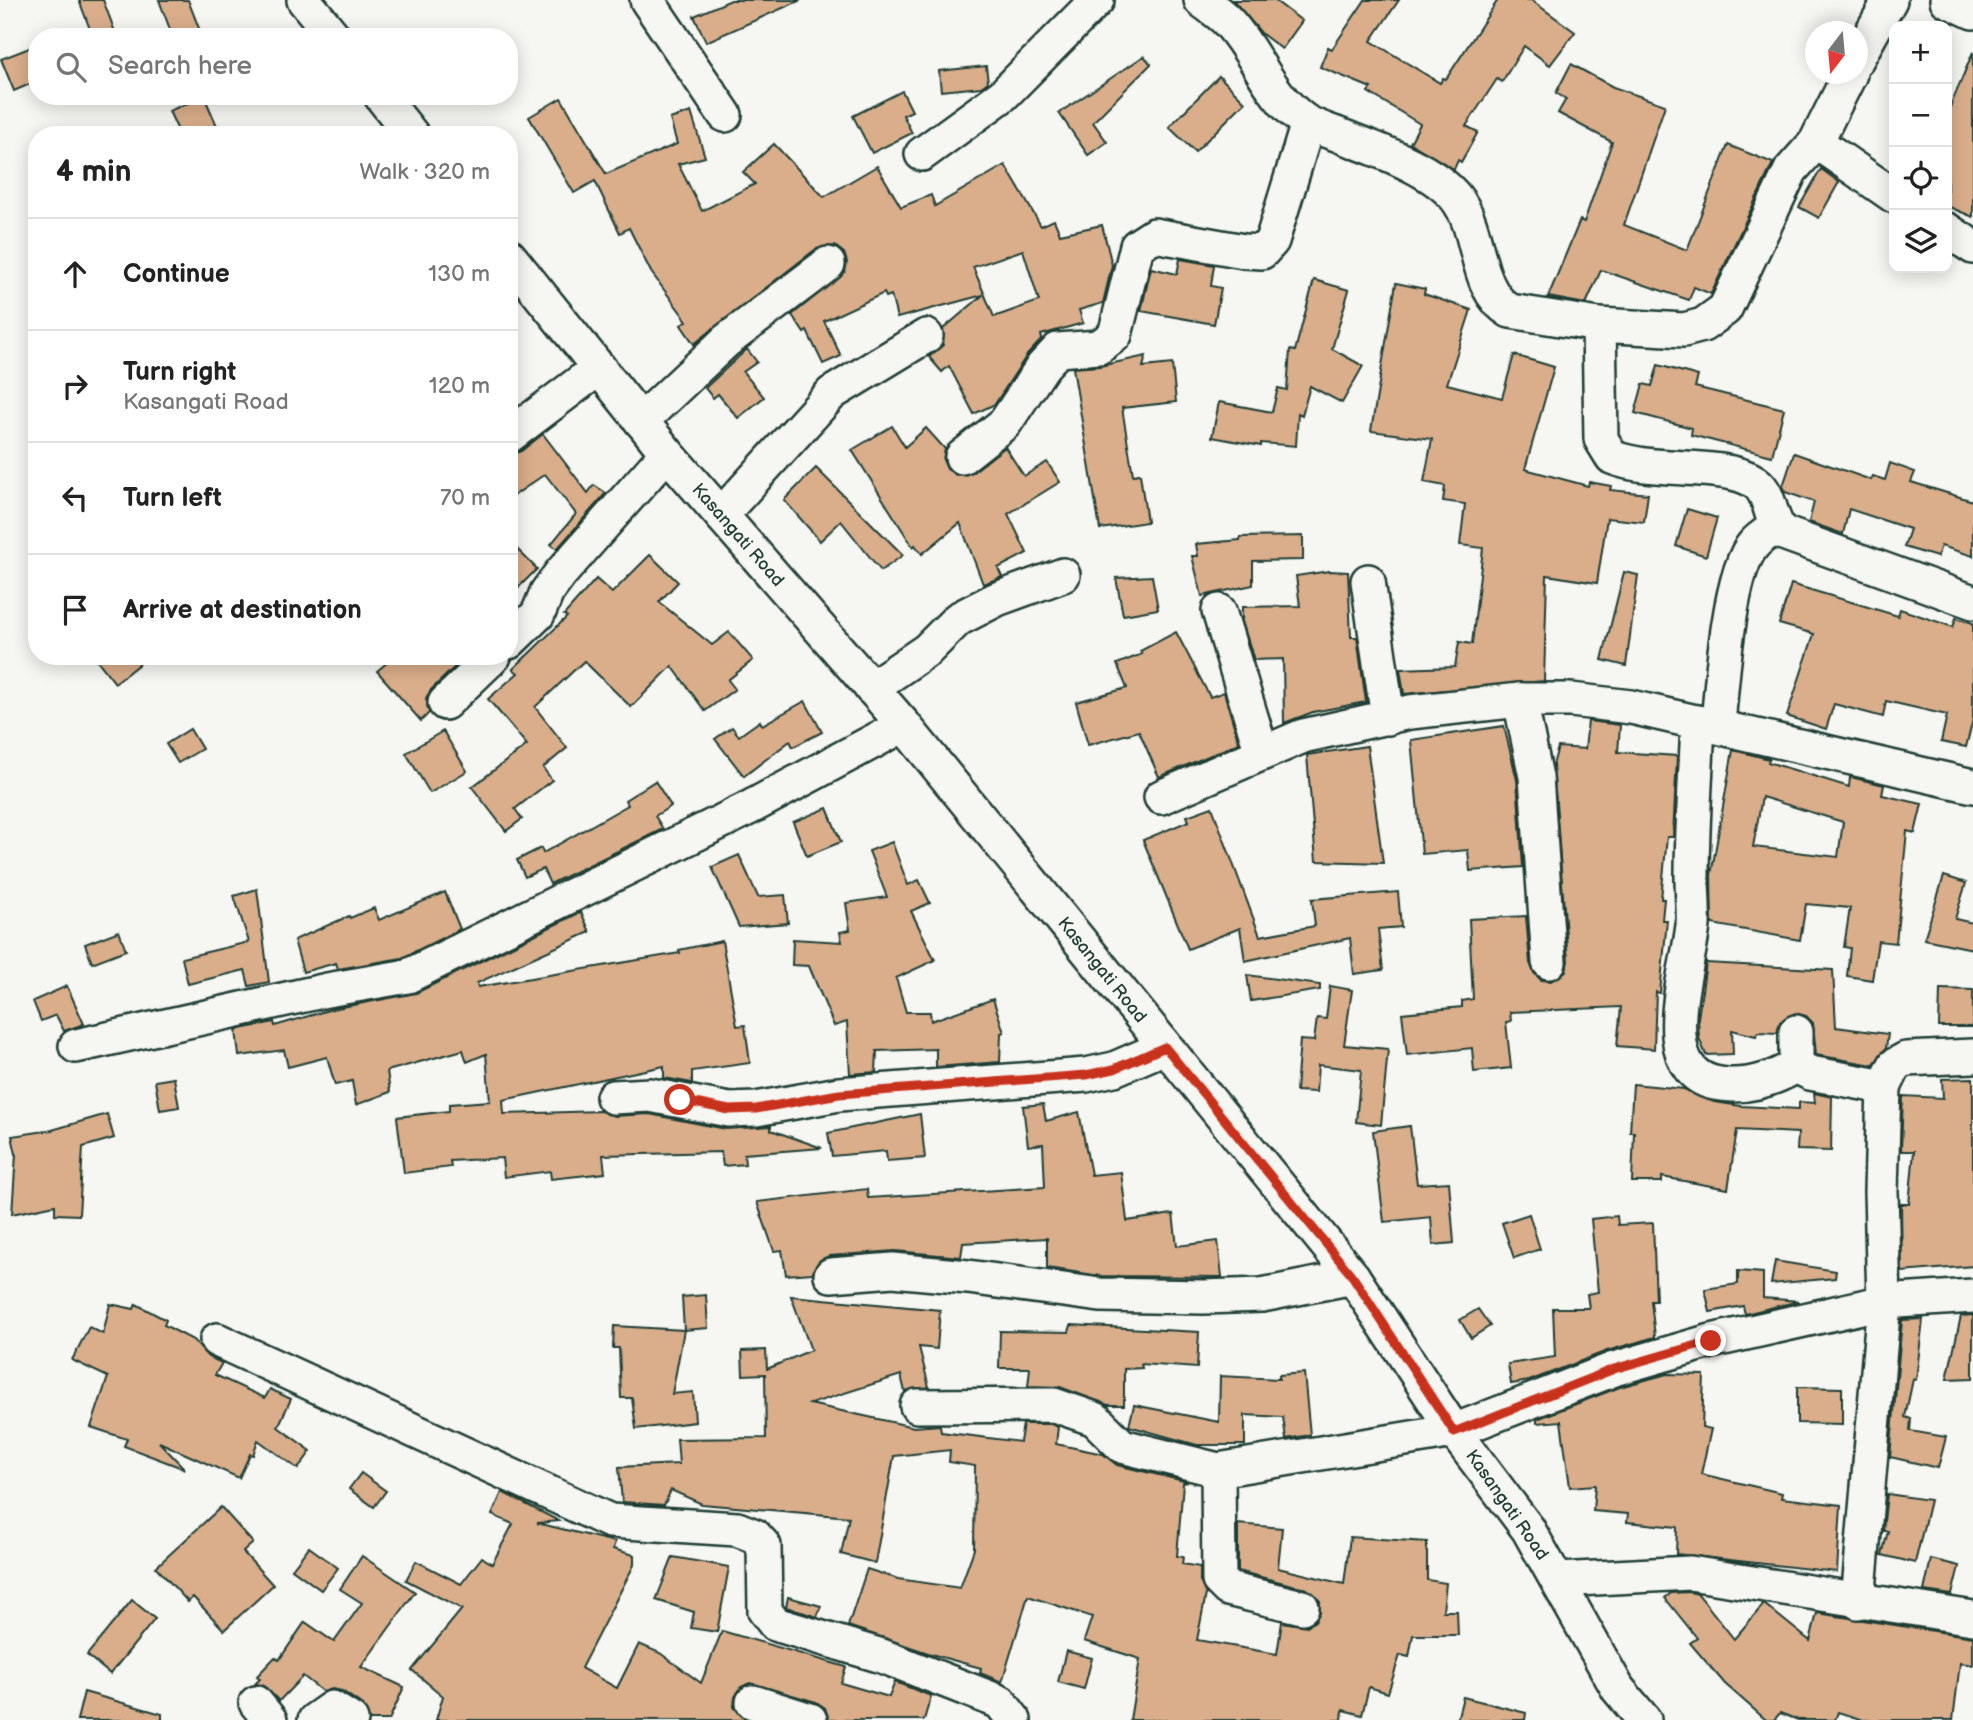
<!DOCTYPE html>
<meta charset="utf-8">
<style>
body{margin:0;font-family:"Balsamiq Sans",sans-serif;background:#f2f2f2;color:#222}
.controls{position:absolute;right:21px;top:21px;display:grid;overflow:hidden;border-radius:14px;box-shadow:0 4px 18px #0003}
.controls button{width:63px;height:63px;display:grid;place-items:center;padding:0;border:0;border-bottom:2px solid #e0e0e0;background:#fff;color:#222;font:35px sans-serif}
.compass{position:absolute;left:1805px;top:21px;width:63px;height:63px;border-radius:50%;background:#fff;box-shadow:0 4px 18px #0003;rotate:196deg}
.stop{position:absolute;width:21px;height:21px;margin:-16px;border:5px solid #c8321e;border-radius:50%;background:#fff}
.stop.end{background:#c8321e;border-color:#fff;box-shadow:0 2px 7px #0008}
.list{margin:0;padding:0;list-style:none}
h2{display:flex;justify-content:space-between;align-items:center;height:91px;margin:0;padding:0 28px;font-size:30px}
h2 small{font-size:23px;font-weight:400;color:#767676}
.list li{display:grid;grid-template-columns:46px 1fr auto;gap:21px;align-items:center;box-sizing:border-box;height:112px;padding:0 28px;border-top:2px solid #e0e0e0}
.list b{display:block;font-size:26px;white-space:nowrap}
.list p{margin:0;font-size:23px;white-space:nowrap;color:#767676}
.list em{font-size:23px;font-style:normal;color:#767676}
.icon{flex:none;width:38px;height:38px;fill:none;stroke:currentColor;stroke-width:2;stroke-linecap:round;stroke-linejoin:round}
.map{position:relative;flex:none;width:1973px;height:1720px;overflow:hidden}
.search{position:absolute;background:#fff;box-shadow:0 4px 18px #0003;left:28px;top:28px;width:490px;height:77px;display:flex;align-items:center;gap:18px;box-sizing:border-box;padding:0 24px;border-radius:28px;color:#767676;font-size:26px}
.panel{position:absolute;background:#fff;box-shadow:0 4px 18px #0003;left:28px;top:126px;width:490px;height:539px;border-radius:28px}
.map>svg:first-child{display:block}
</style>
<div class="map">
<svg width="1973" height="1720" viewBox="0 0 1973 1720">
<rect width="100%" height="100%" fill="#f6f6f2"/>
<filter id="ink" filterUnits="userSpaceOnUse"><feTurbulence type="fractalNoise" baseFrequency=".0143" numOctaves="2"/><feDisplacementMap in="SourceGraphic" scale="14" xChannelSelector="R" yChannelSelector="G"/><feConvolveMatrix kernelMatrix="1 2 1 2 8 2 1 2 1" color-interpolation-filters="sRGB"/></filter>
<g filter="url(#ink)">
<g fill="#daae8b" stroke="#1f3d34" stroke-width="2" fill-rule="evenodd">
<path d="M79 0H103L117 37H93Z"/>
<path d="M159 0H188L200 31 183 37H178L176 30 171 32Z"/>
<path d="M731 0H801L706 42 694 16Z"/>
<path d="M1233 0H1274L1302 21 1282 49 1262 34Z"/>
<path d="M1365 0H1399L1371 41 1440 83 1443 78 1446 79 1498 0H1531L1575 32 1550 65 1524 46 1502 82 1497 79 1466 126 1478 132 1461 162 1458 160 1454 169 1410 143 1420 124 1368 92 1371 88 1320 67 1328 47 1332 49Z"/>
<path d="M37 45V81L14 91 1 59Z"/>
<path d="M1973 52V217L1947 206V114Z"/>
<path d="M1144 56 1151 64 1093 122 1107 142 1088 155 1059 113Z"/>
<path d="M1571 64 1613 87 1665 105 1624 225 1687 250 1728 145 1773 163 1711 294 1694 287 1689 300 1601 270 1586 304 1548 297 1580 220 1584 222 1612 142 1558 113 1566 99 1556 93Z"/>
<path d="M986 66 988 82 981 87 941 91 939 71Z"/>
<path d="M1219 76 1245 102 1195 152 1169 127Z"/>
<path d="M902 91 912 111 903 115 912 133 872 153 853 116Z"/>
<path d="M204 96 221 135H180L169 111Z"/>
<path d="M561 98 606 174 677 144 670 119 691 112 705 157 678 164 702 211 755 184 743 172 774 144 824 197 877 166 901 207 931 195 935 206 1005 165 1041 226 1054 220 1060 234 1102 225 1112 265 1103 303 1079 310 1083 323 1041 335 1042 339 1027 355 995 404 974 414 949 366 942 372 929 357 943 345V329L983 295 897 318 891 295 886 297 884 293 824 321 841 356 823 364 807 331 804 333 792 315 845 272 847 262 844 253 835 246 816 249 694 344 681 325 687 321 651 272 629 228 620 233 595 181 574 193 529 117ZM1023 250 1039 301 994 317 973 267Z"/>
<path d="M1821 169 1839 182 1819 218 1799 207Z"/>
<path d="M1180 259 1214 265 1211 286 1221 288 1214 324 1141 311 1151 268 1177 274Z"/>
<path d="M1314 280 1349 290 1332 349 1363 366 1342 403 1310 386 1302 415 1298 413 1296 446 1261 443V446L1212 437 1219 402 1272 412 1278 388 1287 390 1290 350 1295 351Z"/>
<path d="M1396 283 1425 289 1424 294 1471 310 1447 384 1502 398 1514 355 1554 367 1525 469 1588 486 1589 482 1611 486 1610 490 1648 494 1644 522 1607 518 1597 583 1547 575 1544 681 1404 694 1400 669 1455 667 1459 642 1472 644 1483 548 1460 545 1465 504 1443 501 1445 486 1424 482 1432 439 1371 431Z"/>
<path d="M747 349 757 362 743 372 764 397 738 418 718 394 713 398 705 388Z"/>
<path d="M1146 356 1143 367 1172 364 1176 402 1122 408 1133 475 1140 474 1147 522 1100 529 1073 368 1100 366Z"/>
<path d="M1658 365 1698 376 1695 387 1784 409 1772 456 1691 435 1692 428 1635 413 1643 384 1652 386Z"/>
<path d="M892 426 905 447 926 428 945 449 943 460 947 469 956 475 973 472 1005 447 1024 476 1047 462 1060 482 1008 514 1027 553 998 568 1002 577 983 584 960 523 922 554 915 545 913 547 852 450Z"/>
<path d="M543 434 588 493 594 485 606 493 557 549 551 544 576 514 545 474 509 499V455L521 451Z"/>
<path d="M1794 453 1871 480 1873 476 1885 480 1890 463 1915 472 1911 482 1973 501V556L1941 546 1937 557 1904 547 1910 529 1849 509 1843 534 1809 522 1814 502 1785 492 1783 486Z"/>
<path d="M816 468 903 555 881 571 841 521 820 541 784 500Z"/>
<path d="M1687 509 1717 518 1706 556 1676 546Z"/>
<path d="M1303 536V560L1253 561V585L1202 596 1192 556H1198L1196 544 1240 540V537Z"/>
<path d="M509 541 537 569 509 597Z"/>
<path d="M650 555 678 582 659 602 712 645 729 632 753 660 728 680 735 689 705 711 672 666 631 707 584 661 535 707 567 748 543 768 552 780 515 809 522 819 506 831 472 787 527 745 488 699 518 673 513 669 567 617 564 615 596 579 612 593Z"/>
<path d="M1329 571 1348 572 1351 637H1357L1366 702 1313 712 1284 723 1283 659 1254 660 1242 621V607L1300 606 1296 576Z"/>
<path d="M1624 572 1638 575 1626 666 1602 660Z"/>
<path d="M1152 576 1158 609 1123 615 1116 578Z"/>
<path d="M1791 584 1898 616 1900 609 1953 627 1956 618 1973 623V719L1966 747 1941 742 1947 715 1886 701 1883 717 1834 704 1826 729 1787 716 1814 634 1779 624Z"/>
<path d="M1176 632 1210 697 1224 692 1239 743 1159 777 1139 731 1088 745 1076 702 1127 688 1117 664 1142 654 1140 651Z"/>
<path d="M94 656H149L115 683Z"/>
<path d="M395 656H466L431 690 426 698 429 713 421 721 377 671Z"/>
<path d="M805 701 822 732 793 747 790 741 744 776 715 739 732 727 739 736 760 721 762 725Z"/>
<path d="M1588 721 1620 725 1618 752 1677 756 1673 837H1667L1661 899H1664L1662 920H1667L1660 993 1656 992 1654 1049 1617 1046 1621 1007 1510 1012 1511 1021 1506 1022 1511 1068 1474 1072 1472 1048 1407 1055 1402 1013 1462 1007V1001L1473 999 1469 919 1526 916 1530 963 1534 973 1541 980 1551 981 1566 971 1568 961 1553 765 1558 747 1585 749Z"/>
<path d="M1504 726 1517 780 1523 867 1470 871 1468 850 1422 854 1411 740Z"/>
<path d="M190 729 202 749 178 763 166 744Z"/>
<path d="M443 731 467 771 430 793 406 753Z"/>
<path d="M1367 746 1383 863 1316 861 1307 755Z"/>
<path d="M1733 750 1769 759 1768 762 1849 787 1850 777 1884 785 1882 795 1922 804 1915 833 1907 831 1896 943 1878 941 1872 980 1847 976 1850 948 1844 947 1850 908 1806 904 1800 940 1712 924 1711 875ZM1762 797 1843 822 1838 857 1753 847Z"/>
<path d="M655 781 671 806 655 816 663 829 550 884 543 869 525 877 517 860 541 848 543 853 628 805 625 800Z"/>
<path d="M1212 807 1260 936 1315 926 1312 899 1398 892 1401 927 1378 929 1383 970 1354 974 1350 938 1245 961 1240 928 1188 949 1143 840 1189 821 1187 816Z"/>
<path d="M827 808 841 842 807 856 793 822Z"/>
<path d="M892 842 908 885 919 880 930 903 911 911 935 960 896 978 906 1012H930L931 1021 993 999 1004 1032 1001 1033 1000 1062 936 1067V1049L877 1051 876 1072 850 1074 847 1022 834 1026 809 966 792 965 793 939 842 942 840 932 850 930 846 903 887 897 869 851Z"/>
<path d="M739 855 758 897 785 895 788 923 739 927 712 867Z"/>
<path d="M1944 876 1966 883 1955 919 1973 923V949L1924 939Z"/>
<path d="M257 889 269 982 249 986 245 970 188 984 182 958 249 942 234 896Z"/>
<path d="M445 892 460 929 402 958 338 969 336 963 303 972 294 940 349 916 350 918 374 908 379 920Z"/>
<path d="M581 912 590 932 477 983 478 987 680 953 679 950 722 941 737 1026 745 1025 750 1063 692 1071V1083L664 1078V1066L503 1100 504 1114 601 1111 614 1116 649 1114 726 1129 771 1126V1130L822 1148 744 1154 745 1164 723 1166 721 1152 603 1155 605 1173 551 1179 550 1171 504 1177 502 1158 450 1161 451 1167 404 1173 397 1117 449 1111V1104L490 1101 486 1054 467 1062 463 1050 387 1071 390 1092 356 1105 352 1081 335 1085 327 1057 288 1067 284 1050 239 1056 236 1030 274 1022 275 1026 332 1009 416 993Z"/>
<path d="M119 931 126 950 92 963 85 944Z"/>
<path d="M1706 963 1833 970 1836 1027 1888 1034 1886 1048 1873 1065 1816 1055 1813 1023 1806 1016 1795 1013 1780 1022 1777 1033 1758 1032 1756 1036 1732 1030 1733 1054 1706 1055 1699 1038 1698 1018Z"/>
<path d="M1247 975 1320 985V990L1251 1001Z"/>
<path d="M67 986 84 1024 64 1031 56 1015 41 1021 33 1001Z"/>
<path d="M1330 986 1352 990 1344 1045 1388 1049 1381 1125 1356 1122 1361 1070 1318 1065 1316 1092 1296 1091 1300 1040 1314 1041 1317 1018 1326 1019Z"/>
<path d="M1940 989 1973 990V1027H1939Z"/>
<path d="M174 1078 179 1107 160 1110 155 1081Z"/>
<path d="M1973 1078V1266L1902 1272 1901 1204H1909L1914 1151H1901L1903 1096 1943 1098 1942 1079Z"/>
<path d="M1633 1084 1684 1089 1714 1102 1741 1106 1799 1109V1102L1815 1103 1814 1093 1832 1097 1831 1151 1797 1150 1798 1133 1737 1130 1728 1189 1662 1177V1182H1632L1634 1132H1630Z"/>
<path d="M1043 1104 1046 1121 1079 1112 1091 1175 1121 1172 1127 1221 1173 1214 1177 1246 1218 1241 1222 1277 1101 1276 1047 1268V1238L963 1243 961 1257 895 1251 829 1256 820 1260 812 1273 786 1275 782 1250 774 1251 757 1202 867 1189 868 1198 1045 1187 1043 1144 1028 1146 1023 1106Z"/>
<path d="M107 1114 114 1138 83 1147 79 1215 55 1214V1205L12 1214 16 1154 12 1136 52 1130Z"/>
<path d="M920 1114 925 1158 887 1161 886 1151 832 1156 828 1133Z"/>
<path d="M1410 1126 1417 1184 1449 1182 1454 1243 1433 1245 1431 1217 1384 1222 1373 1131Z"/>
<path d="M1529 1214 1540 1249 1514 1258 1502 1223Z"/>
<path d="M1617 1216 1618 1225 1653 1223 1656 1301H1651L1655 1337 1607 1351 1529 1381 1511 1384 1508 1364 1555 1357 1553 1308H1589L1587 1294 1598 1292 1591 1219Z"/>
<path d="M1775 1261 1836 1271 1835 1278 1771 1284Z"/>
<path d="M1738 1271 1763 1273V1298L1799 1301 1745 1314 1743 1306 1710 1312 1705 1289 1738 1284Z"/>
<path d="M706 1295 708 1328 684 1330 682 1297Z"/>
<path d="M791 1296 940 1310 937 1349 919 1347 929 1387 905 1392 901 1375 810 1404 914 1427 940 1425 941 1432 1020 1442 1023 1424H1051L1058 1427 1056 1444 1103 1454 1117 1465 1188 1482 1183 1483 1177 1556 1183 1557 1182 1564 1200 1567V1581L1206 1594 1197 1640 1277 1654 1282 1622 1307 1626 1315 1621 1320 1612V1601L1307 1589 1238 1571V1524L1282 1528 1278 1568 1344 1584 1350 1537 1427 1542V1580L1446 1583 1443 1611H1457L1458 1635H1413L1409 1657 1400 1655 1388 1693 1369 1687 1362 1715 1343 1710 1342 1720H1130L1140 1659 1084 1641 1092 1617 1028 1596 1002 1682 980 1673 981 1668 931 1654 848 1626 867 1569 898 1579 960 1588 974 1549 975 1466 949 1462 950 1450 894 1456 875 1563 841 1554 849 1517 702 1504 671 1490 664 1505 622 1502 619 1467 679 1464 677 1439 766 1438 765 1374 743 1375 742 1351 766 1350 767 1369 811 1350Z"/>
<path d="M110 1304 134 1309 136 1304 166 1320 164 1325 193 1340 208 1357 222 1363 215 1375 265 1398 270 1389 291 1399 278 1427 311 1451 298 1469 258 1440 253 1455 250 1454 239 1478 159 1442 185 1469 124 1446 127 1439 91 1427 108 1377 72 1360 89 1327 103 1334Z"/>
<path d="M1478 1309 1490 1326 1471 1338 1460 1320Z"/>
<path d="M1973 1315V1378L1947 1379 1961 1316Z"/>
<path d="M1923 1319 1916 1380 1913 1379 1905 1417 1911 1419 1910 1431 1946 1437 1938 1468 1890 1457 1902 1320Z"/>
<path d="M1071 1325 1199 1332 1197 1368 1141 1364 1142 1368 1124 1369V1405H1108L1060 1387 1028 1386 1030 1368H999L1000 1331 1069 1332Z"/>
<path d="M614 1326 684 1330 672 1394 693 1392 695 1422 636 1429 632 1398H621L619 1348H613Z"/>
<path d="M1304 1373 1310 1435 1286 1439 1283 1417 1245 1415V1445H1197L1129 1426 1134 1405 1219 1422 1220 1376 1279 1379V1375Z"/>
<path d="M1667 1374 1704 1375 1702 1427 1711 1429 1701 1474 1782 1493 1781 1498 1841 1505 1837 1572 1676 1554 1677 1527 1627 1522 1628 1514 1593 1511 1595 1485 1570 1487 1561 1421 1537 1423V1419L1620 1387Z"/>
<path d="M1797 1387 1842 1388V1424L1797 1423Z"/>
<path d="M361 1473 386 1491 374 1507 349 1489Z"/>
<path d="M502 1492 559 1521 537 1523 615 1542 613 1549 634 1555V1565L581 1668 617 1688 639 1644 660 1653 701 1683 722 1631 846 1667 841 1683 889 1697 895 1682 931 1696 924 1720H829L825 1708 816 1702 750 1683 741 1687 735 1697 734 1707 746 1720H436L443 1696 412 1670 462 1609 406 1580 416 1561 461 1584 482 1557 492 1564 513 1524 492 1515Z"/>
<path d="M1887 1494 1930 1500 1915 1563 1882 1555 1888 1531H1883Z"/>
<path d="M221 1507 253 1543 243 1552 273 1585 224 1630 193 1597 188 1602 156 1567Z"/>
<path d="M309 1547 338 1568 321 1590 292 1569Z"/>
<path d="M362 1556 415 1592 361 1667 404 1687 389 1720H370L361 1704 342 1691 332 1689 323 1692 303 1676 279 1701 263 1685 255 1684 260 1679 257 1676 275 1657 279 1660 305 1622 334 1642 362 1603 340 1589Z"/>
<path d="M673 1557 729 1567 717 1632 691 1628 694 1612 656 1600Z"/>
<path d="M1931 1559 1959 1566 1952 1595 1924 1591Z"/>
<path d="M1689 1592 1698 1594 1734 1639 1764 1604 1810 1641 1817 1613 1973 1637V1665L1960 1663 1953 1720H1863L1838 1712 1835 1720H1798L1780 1713 1774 1720H1766L1725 1684 1690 1643 1697 1638 1665 1598 1671 1593Z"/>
<path d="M788 1597 821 1606 817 1617 786 1607Z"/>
<path d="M132 1600 155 1619 110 1674 87 1655Z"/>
<path d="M1066 1651 1092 1658 1084 1689 1058 1682Z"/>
<path d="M84 1692 162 1714V1720H77Z"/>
<path d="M1463 1697 1526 1713 1525 1720H1457Z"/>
</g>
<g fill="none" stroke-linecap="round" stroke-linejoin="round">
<g stroke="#1f3d34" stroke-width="38">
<g id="minor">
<path d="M304 0 334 37"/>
<path d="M647 0 725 115"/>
<path d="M1201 0C1211 8 1223 15 1230 24 1258 55 1268 95 1305 121 1315 127 1328 131 1339 135 1375 149 1432 168 1456 198 1482 230 1473 289 1510 311L1599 325 1601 439 1612 457C1651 474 1725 461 1755 482 1773 495 1768 520 1783 533L1973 602"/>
<path d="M1947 0 1973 12"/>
<path d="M1857 59 1890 0"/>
<path d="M381 96 412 135"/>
<path d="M1816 142 1894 196"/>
<path d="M922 154 1003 95 1097 0"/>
<path d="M1947 230 1973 247"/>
<path d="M509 256 667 453 904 725 1353 1277 1454 1431 1528 1529 1618 1689 1644 1720"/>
<path d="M1599 325 1684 330 1703 325 1725 309 1791 170 1816 142 1850 74"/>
<path d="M641 421 726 341 828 264"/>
<path d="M509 436 599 368"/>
<path d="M962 457 1005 423 1043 366 1058 350 1099 347 1115 335 1137 246 1154 235 1244 251 1262 252 1272 241 1308 123"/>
<path d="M721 515 832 393 926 336"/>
<path d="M1368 581 1388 718"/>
<path d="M1219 611 1262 753"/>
<path d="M509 642 538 614 547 592 561 573 667 453"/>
<path d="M871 688 927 650 958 619 997 599 1063 575"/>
<path d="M1520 700 1536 777 1549 962"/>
<path d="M445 703 494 656"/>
<path d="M1698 722C1696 774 1692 826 1692 877 1692 893 1694 910 1693 925 1689 969 1650 1075 1720 1084 1748 1088 1772 1080 1796 1066"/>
<path d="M1718 726C1721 688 1729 571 1754 544 1760 537 1769 532 1776 527"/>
<path d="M1161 797 1303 736 1410 712 1520 700H1571L1631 707 1973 786"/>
<path d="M1796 1032V1066L1810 1073 1884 1087"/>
<path d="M76 1046 327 990 408 976 749 808 904 725"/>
<path d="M613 1097 650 1095 729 1110 756 1109 839 1094 1086 1075 1114 1069 1165 1047"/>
<path d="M831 1275 893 1270 968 1277 1100 1295 1203 1297 1262 1295 1353 1277"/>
<path d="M217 1340 610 1521 737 1529 755 1536 764 1546 765 1611 775 1624 882 1656 1000 1702 1014 1720"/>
<path d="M917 1406 1054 1405 1095 1419 1122 1446 1218 1470 1454 1431 1614 1369 1711 1341 1884 1302 1973 1296"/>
<path d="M1218 1470 1219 1580 1228 1589 1302 1607"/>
<path d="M1558 1580 1690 1573 1973 1618"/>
<path d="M1858 1602 1884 1302 1881 1191 1884 1087 1895 1065 1906 1059 1973 1056"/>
<path d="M753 1702 810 1720"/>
<path d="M256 1703 270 1720"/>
<path d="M315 1720 332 1708 351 1720"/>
</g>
</g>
<use href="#minor" stroke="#f6f6f2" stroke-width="33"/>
</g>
</g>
<g fill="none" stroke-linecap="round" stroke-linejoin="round" filter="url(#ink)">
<path stroke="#c8321e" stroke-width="9" d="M680 1100 729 1110 756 1109 839 1094 1086 1075 1114 1069 1165 1047 1353 1277 1454 1432 1614 1369 1711 1341"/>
</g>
<g text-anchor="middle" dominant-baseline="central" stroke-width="6" stroke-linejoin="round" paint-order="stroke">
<g font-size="18" fill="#1f3d34" stroke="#f6f6f2">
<text transform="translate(738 535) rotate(49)">Kasangati Road</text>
<text transform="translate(1102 970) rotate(51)">Kasangati Road</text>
<text transform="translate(1507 1505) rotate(55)">Kasangati Road</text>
</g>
</g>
</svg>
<div class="controls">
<button>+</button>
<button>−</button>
<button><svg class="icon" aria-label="locate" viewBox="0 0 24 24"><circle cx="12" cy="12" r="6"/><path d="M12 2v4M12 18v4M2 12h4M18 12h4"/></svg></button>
<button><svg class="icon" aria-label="layers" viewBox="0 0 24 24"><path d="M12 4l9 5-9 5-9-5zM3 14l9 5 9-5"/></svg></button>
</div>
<svg class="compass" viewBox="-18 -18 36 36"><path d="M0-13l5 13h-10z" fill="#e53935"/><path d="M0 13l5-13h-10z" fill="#767676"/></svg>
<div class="stop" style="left:680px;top:1100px"></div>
<div class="stop end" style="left:1711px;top:1341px"></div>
<div class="search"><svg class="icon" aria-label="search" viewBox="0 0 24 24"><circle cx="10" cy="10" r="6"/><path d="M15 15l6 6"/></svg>Search here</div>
<section class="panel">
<h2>4 min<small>Walk · 320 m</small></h2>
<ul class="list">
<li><svg class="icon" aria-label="ahead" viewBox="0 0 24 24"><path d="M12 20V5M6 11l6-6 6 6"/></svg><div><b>Continue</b></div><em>130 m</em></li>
<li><svg class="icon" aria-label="right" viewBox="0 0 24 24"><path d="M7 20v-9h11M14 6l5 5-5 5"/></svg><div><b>Turn right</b><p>Kasangati Road</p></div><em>120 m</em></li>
<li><svg class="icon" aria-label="left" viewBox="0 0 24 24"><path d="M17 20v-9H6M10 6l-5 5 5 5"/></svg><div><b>Turn left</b></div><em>70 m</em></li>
<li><svg class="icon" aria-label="arrive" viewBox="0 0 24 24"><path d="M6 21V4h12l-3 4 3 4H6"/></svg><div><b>Arrive at destination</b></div></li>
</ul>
</section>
</div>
